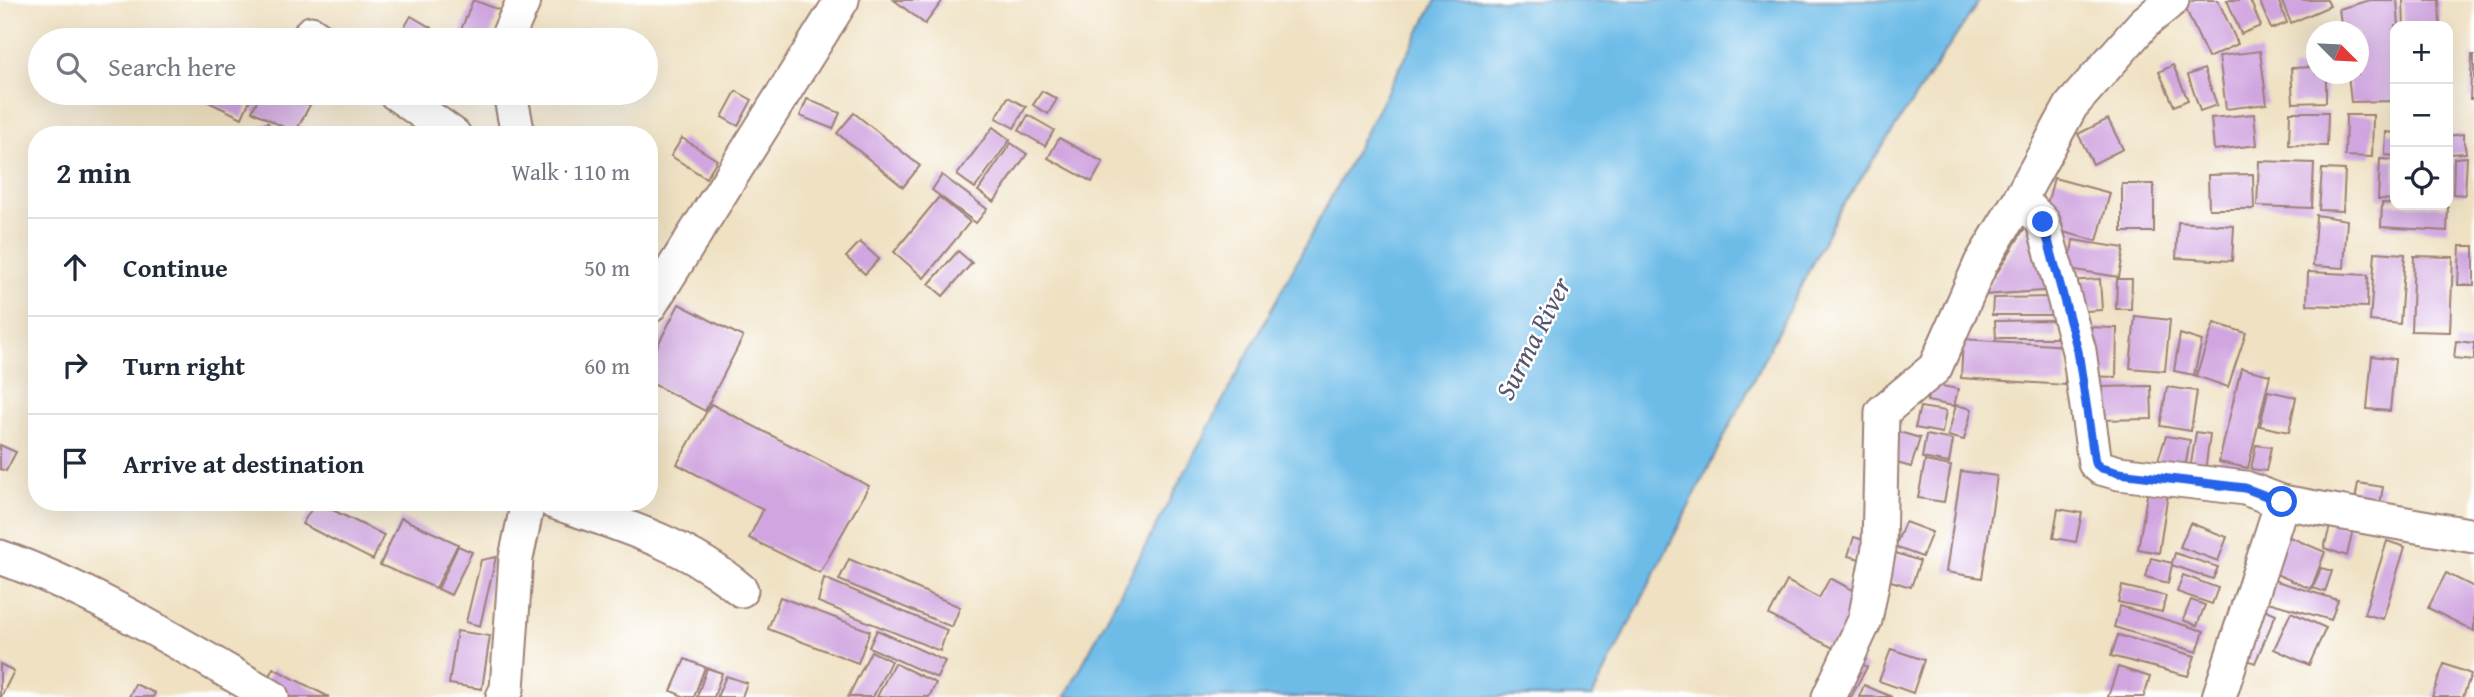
<!DOCTYPE html>
<meta charset="utf-8">
<style>
body{margin:0;font-family:"Gentium Book Plus",serif;background:#f6f6f7;color:#1f2937}
.controls{position:absolute;right:21px;top:21px;display:grid;overflow:hidden;border-radius:14px;box-shadow:0 7px 28px #0002}
.controls button{width:63px;height:63px;display:grid;place-items:center;padding:0;border:0;border-bottom:2px solid #e0e1e3;background:#fff;color:#1f2937;font:35px sans-serif}
.compass{position:absolute;left:2306px;top:21px;width:63px;height:63px;border-radius:50%;background:#fff;box-shadow:0 7px 28px #0002;rotate:114deg}
.stop{position:absolute;width:21px;height:21px;margin:-16px;border:5px solid #2563eb;border-radius:50%;background:#fff}
.stop.end{background:#2563eb;border-color:#fff;box-shadow:0 2px 7px #0008}
.list{margin:0;padding:0;list-style:none}
h2{display:flex;justify-content:space-between;align-items:center;height:91px;margin:0;padding:0 28px;font-size:30px}
h2 small{font-size:23px;font-weight:400;color:#747a83}
.list li{display:grid;grid-template-columns:46px 1fr auto;gap:21px;align-items:center;box-sizing:border-box;height:98px;padding:0 28px;border-top:2px solid #e0e1e3}
.list b{display:block;font-size:26px;white-space:nowrap}
.list em{font-size:23px;font-style:normal;color:#747a83}
.icon{flex:none;width:38px;height:38px;fill:none;stroke:currentColor;stroke-width:2;stroke-linecap:round;stroke-linejoin:round}
.map{position:relative;flex:none;width:2474px;height:697px;overflow:hidden}
.search{position:absolute;background:#fff;box-shadow:0 7px 28px #0002;left:28px;top:28px;width:630px;height:77px;display:flex;align-items:center;gap:18px;box-sizing:border-box;padding:0 24px;border-radius:38px;color:#747a83;font-size:26px}
.panel{position:absolute;background:#fff;box-shadow:0 7px 28px #0002;left:28px;top:126px;width:630px;height:385px;border-radius:28px}
.map>svg:first-child{display:block}
</style>
<div class="map">
<svg width="2474" height="697" viewBox="0 0 2474 697">
<rect width="100%" height="100%" fill="#fff"/>
<filter id="ink" filterUnits="userSpaceOnUse"><feTurbulence type="fractalNoise" baseFrequency=".0143" numOctaves="2"/><feDisplacementMap in="SourceGraphic" scale="14" xChannelSelector="R" yChannelSelector="G"/><feConvolveMatrix kernelMatrix="1 2 1 2 8 2 1 2 1" color-interpolation-filters="sRGB"/></filter>
<filter id="wash" filterUnits="userSpaceOnUse"><feTurbulence type="fractalNoise" baseFrequency=".00686" numOctaves="4" result="noise"/><feDisplacementMap in="SourceGraphic" scale="28" xChannelSelector="R" yChannelSelector="G"/><feGaussianBlur stdDeviation="1.57" result="paint"/><feColorMatrix in="noise" values="0 0 0 0 0 0 0 0 0 0 0 0 0 0 0 0 0 1.4 0 .05"/><feComposite in="paint" operator="in"/></filter>
<g filter="url(#wash)">
<rect width="100%" height="100%" fill="#efe1c2"/>
<path fill="#6dbce8" stroke="#5c6e8a" stroke-width="2" d="M1436 0H1980L1838 213 1592 697H1065Z"/>
<g id="blocks">
<g fill="#d0a5e0">
<path d="M473 0 500 10 488 40H457Z"/>
<path d="M894 0H943L925 24Z"/>
<path d="M2195 0H2218L2238 44 2208 58 2184 5Z"/>
<path d="M2227 0H2250L2261 26 2241 34Z"/>
<path d="M2259 0H2278L2287 23 2271 29Z"/>
<path d="M2281 0H2327L2330 6 2291 23Z"/>
<path d="M2370 0H2397L2399 26H2395V101L2351 102 2348 74H2358V32H2342L2339 9Z"/>
<path d="M2403 0H2439L2440 26H2404Z"/>
<path d="M411 16 445 36 443 40H397Z"/>
<path d="M2260 51 2267 104 2226 109 2219 56Z"/>
<path d="M2472 55H2474V99H2470Z"/>
<path d="M2173 65 2188 100 2174 106 2159 72Z"/>
<path d="M2316 67V74H2326V102L2293 103 2291 68Z"/>
<path d="M2204 69 2217 105 2200 111 2188 75Z"/>
<path d="M736 91 752 100 738 126 722 117Z"/>
<path d="M1042 91 1057 99 1048 114 1033 105Z"/>
<path d="M207 93H253L242 118 204 100Z"/>
<path d="M261 93H286L310 105 295 133 252 111Z"/>
<path d="M1008 97 1026 107 1014 128 996 118Z"/>
<path d="M807 99 840 113 833 129 800 116Z"/>
<path d="M2290 112H2328L2327 146 2289 145Z"/>
<path d="M854 113 920 166 903 187 837 133Z"/>
<path d="M2254 114 2257 145 2214 150 2211 118Z"/>
<path d="M1028 115 1054 130 1045 146 1019 131Z"/>
<path d="M2346 115H2373L2372 157 2345 156Z"/>
<path d="M2108 119 2123 149 2093 164 2078 134Z"/>
<path d="M267 122 281 135H256Z"/>
<path d="M993 127 1010 140 975 188 957 175Z"/>
<path d="M2386 132 2395 133V156L2385 155Z"/>
<path d="M2463 134 2466 153 2448 154V136Z"/>
<path d="M682 138 717 160 706 178 671 156Z"/>
<path d="M1059 138 1103 162 1092 182 1048 158Z"/>
<path d="M1011 143 1027 154 994 202 978 191Z"/>
<path d="M2467 157 2465 195 2453 194 2454 158Z"/>
<path d="M2380 159 2395 160V200L2378 199Z"/>
<path d="M2259 161 2314 163 2312 208 2257 206Z"/>
<path d="M2322 169 2345 170 2343 211 2319 210Z"/>
<path d="M2253 174 2254 209H2209L2208 175Z"/>
<path d="M942 175 987 209 976 223 932 190Z"/>
<path d="M2054 178 2110 193 2097 241 2041 226Z"/>
<rect x="2122" y="184" width="32" height="48"/>
<path d="M939 197 970 222 924 278 894 252Z"/>
<path d="M2382 203 2448 207 2447 231 2381 227Z"/>
<path d="M2316 215 2347 220 2344 268 2313 266Z"/>
<path d="M2031 218 2056 290 1983 295Z"/>
<path d="M2178 222 2234 226 2232 261 2176 258Z"/>
<path d="M2073 240 2124 248 2119 277 2069 269Z"/>
<path d="M860 242 879 259 865 274 846 257Z"/>
<path d="M2460 246H2474V285H2458Z"/>
<path d="M958 251 972 263 943 296 929 284Z"/>
<path d="M2375 252 2405 254 2400 324 2370 321Z"/>
<path d="M2414 256 2453 257 2450 332 2411 331Z"/>
<path d="M2308 272 2368 275 2367 307 2307 305Z"/>
<path d="M2100 279 2102 310 2068 312 2066 281Z"/>
<path d="M2117 279H2132L2131 309H2116Z"/>
<path d="M2054 297V315H1992L1993 298Z"/>
<path d="M679 304 743 337 705 411 649 382V362Z"/>
<path d="M2135 316 2170 320 2165 371 2130 368Z"/>
<path d="M2056 320V338H1996L1995 321Z"/>
<path d="M2214 323 2246 333 2228 387 2196 376Z"/>
<path d="M2085 327 2117 328 2116 377 2083 376Z"/>
<path d="M2180 334 2202 341 2194 375 2174 371Z"/>
<path d="M1963 339 2067 346 2065 385 1961 378Z"/>
<path d="M2456 341 2474 343V360L2454 358Z"/>
<path d="M2372 356 2395 359 2390 411 2367 409Z"/>
<path d="M2241 368 2270 375 2248 468 2219 462Z"/>
<path d="M1931 384 1958 389 1954 406 1927 401Z"/>
<path d="M2151 386 2152 419 2096 420V387Z"/>
<path d="M2167 387 2197 391 2191 431 2160 426Z"/>
<path d="M2268 391 2296 397 2289 432 2260 426Z"/>
<path d="M711 404 869 486 820 573 749 538 763 510 677 464Z"/>
<path d="M1956 405 1972 409 1964 440 1948 436Z"/>
<path d="M1920 407 1946 411 1942 433 1915 428Z"/>
<path d="M1899 432 1920 438 1911 467 1890 461Z"/>
<path d="M2196 432 2210 434 2205 472 2190 470Z"/>
<path d="M1926 435 1953 440 1949 463 1922 458Z"/>
<path d="M2166 436 2190 440 2185 468 2158 460Z"/>
<path d="M0 445 16 452 6 471 0 469Z"/>
<path d="M2256 445 2271 447 2266 471 2251 469Z"/>
<path d="M1925 461 1951 466 1944 502 1918 498Z"/>
<path d="M1961 471 1997 476 1982 578 1946 572Z"/>
<path d="M2358 483 2383 487 2379 510 2354 506Z"/>
<path d="M2148 489 2168 493 2159 553 2138 549Z"/>
<path d="M316 502 384 535 373 560 302 524Z"/>
<path d="M2058 509 2082 513 2076 542 2053 538Z"/>
<path d="M401 518 458 544 436 588 380 565Z"/>
<path d="M1905 522 1932 532 1922 557 1895 547Z"/>
<path d="M2190 523 2227 537 2218 561 2180 547Z"/>
<path d="M2331 523 2353 529 2347 556 2324 548Z"/>
<path d="M2285 535 2325 552 2311 589 2269 571Z"/>
<path d="M1854 537 1869 542 1864 560 1848 556Z"/>
<path d="M2387 541 2405 547 2383 619 2364 614Z"/>
<path d="M458 546 472 552 451 595 438 589Z"/>
<path d="M1890 551 1920 561 1911 587 1881 578Z"/>
<path d="M2175 553 2218 567 2213 579 2172 565 2168 583 2146 577 2151 558 2172 563Z"/>
<path d="M496 557 480 626 466 622 481 560Z"/>
<path d="M849 559 960 607 952 627 839 580Z"/>
<path d="M2321 568 2332 571 2325 592 2313 588Z"/>
<path d="M2446 573 2474 587V631L2428 608Z"/>
<path d="M2183 575 2218 588 2212 604 2177 592Z"/>
<path d="M824 578 947 630 940 651 818 602Z"/>
<path d="M1830 578 1864 596 1835 649 1769 615 1787 581 1819 598Z"/>
<path d="M2273 580 2338 600 2331 620 2268 602Z"/>
<path d="M2122 586 2166 596 2162 612 2118 602Z"/>
<path d="M780 597 870 631 858 663 768 629Z"/>
<path d="M2191 600 2205 605 2197 626 2183 620Z"/>
<path d="M2253 604 2276 614 2255 663 2233 654Z"/>
<path d="M2120 606 2204 631 2197 652 2114 627Z"/>
<path d="M2291 612 2326 628 2309 665 2274 649Z"/>
<path d="M877 630 945 661 937 678 869 647Z"/>
<path d="M457 631 490 636 482 689 449 684Z"/>
<path d="M2118 635 2195 656 2188 676 2111 656Z"/>
<path d="M1891 649 1924 660 1913 693 1879 681Z"/>
<path d="M871 651 891 661 873 697H848Z"/>
<path d="M685 659 705 667 694 697H685L671 691Z"/>
<path d="M1854 659 1867 667 1851 697H1833Z"/>
<path d="M894 663 936 683 929 697H877Z"/>
<path d="M0 664 14 671 1 697H0Z"/>
<path d="M2444 664 2471 674 2463 697H2432Z"/>
<path d="M2118 667 2150 677 2144 697H2108Z"/>
<path d="M273 668 329 697H290L265 684Z"/>
<path d="M707 668 722 673 714 697H697Z"/>
<path d="M726 676 747 683 742 697H717Z"/>
<path d="M135 684 155 693 153 697H129Z"/>
<path d="M1864 685 1892 697H1859Z"/>
</g>
</g>
</g>
<g filter="url(#ink)">
<use href="#blocks" fill-opacity="0" stroke="#9c8076" stroke-width="2"/>
<g fill="none" stroke-linecap="round" stroke-linejoin="round">
<g stroke="#9c8076" stroke-width="37">
<g id="minor">
<path d="M311 33 321 40"/>
<path d="M506 40 524 0"/>
<path d="M395 93 454 135"/>
<path d="M510 93 518 135"/>
<path d="M2020 199 2043 222 2079 351 2095 463 2101 468 2119 473 2245 488 2282 502 2474 536"/>
<path d="M649 307 842 0"/>
<path d="M554 502C619 524 687 544 741 590"/>
<path d="M0 557C96 591 184 647 272 697"/>
<path d="M503 697 507 689 516 558 528 502"/>
<path d="M1829 697 1865 620 1879 548 1882 412 1935 368 1981 263 2020 199 2071 106 2144 23 2172 0"/>
<path d="M2219 697 2282 502"/>
</g>
</g>
<use href="#minor" stroke="#fff" stroke-width="33"/>
</g>
</g>
<g fill="none" stroke-linecap="round" stroke-linejoin="round" filter="url(#ink)">
<path stroke="#2563eb" stroke-width="9" d="M2043 222 2078 351 2095 463 2101 468 2119 473 2245 488 2282 502"/>
</g>
<g text-anchor="middle" dominant-baseline="central" stroke-width="5" stroke-linejoin="round" paint-order="stroke">
<g font-size="28" font-style="italic" fill="#56566d" stroke="#fff">
<text transform="translate(1532 338) rotate(-63)">Surma River</text>
</g>
</g>
</svg>
<div class="controls">
<button>+</button>
<button>−</button>
<button><svg class="icon" aria-label="locate" viewBox="0 0 24 24"><circle cx="12" cy="12" r="6"/><path d="M12 2v4M12 18v4M2 12h4M18 12h4"/></svg></button>
</div>
<svg class="compass" viewBox="-18 -18 36 36"><path d="M0-13l5 13h-10z" fill="#e53935"/><path d="M0 13l5-13h-10z" fill="#747a83"/></svg>
<div class="stop" style="left:2282px;top:502px"></div>
<div class="stop end" style="left:2043px;top:222px"></div>
<div class="search"><svg class="icon" aria-label="search" viewBox="0 0 24 24"><circle cx="10" cy="10" r="6"/><path d="M15 15l6 6"/></svg>Search here</div>
<section class="panel">
<h2>2 min<small>Walk · 110 m</small></h2>
<ul class="list">
<li><svg class="icon" aria-label="ahead" viewBox="0 0 24 24"><path d="M12 20V5M6 11l6-6 6 6"/></svg><div><b>Continue</b></div><em>50 m</em></li>
<li><svg class="icon" aria-label="right" viewBox="0 0 24 24"><path d="M7 20v-9h11M14 6l5 5-5 5"/></svg><div><b>Turn right</b></div><em>60 m</em></li>
<li><svg class="icon" aria-label="arrive" viewBox="0 0 24 24"><path d="M6 21V4h12l-3 4 3 4H6"/></svg><div><b>Arrive at destination</b></div></li>
</ul>
</section>
</div>
